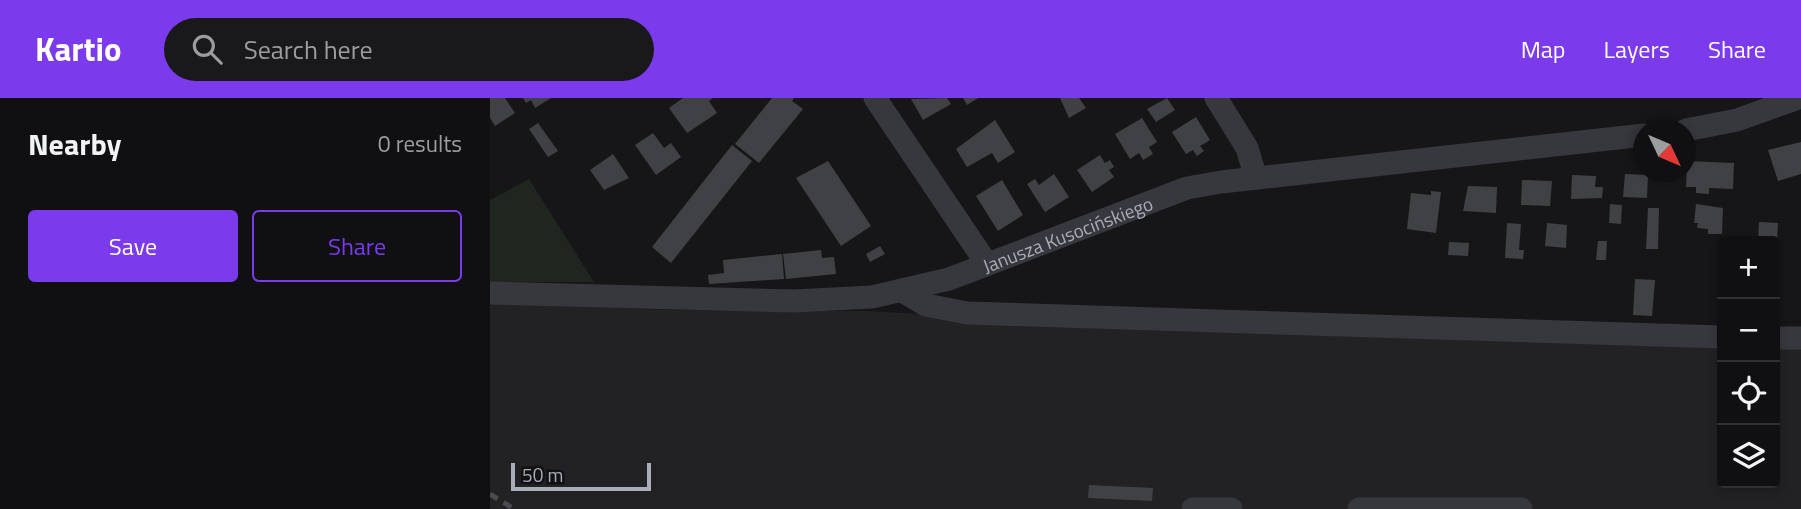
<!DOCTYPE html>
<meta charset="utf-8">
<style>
body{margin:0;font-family:"Titillium Web",sans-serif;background:#19191b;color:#f1f3f6}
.controls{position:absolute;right:21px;bottom:21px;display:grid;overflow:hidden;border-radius:7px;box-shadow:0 4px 10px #0003}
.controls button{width:63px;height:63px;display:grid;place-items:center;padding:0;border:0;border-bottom:2px solid #303032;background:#101012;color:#f1f3f6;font:35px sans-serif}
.compass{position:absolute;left:1143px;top:21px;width:63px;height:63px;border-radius:50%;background:#101012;box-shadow:0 4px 10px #0003;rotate:134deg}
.scale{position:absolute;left:21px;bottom:18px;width:140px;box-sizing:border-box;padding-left:7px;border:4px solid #a8adb8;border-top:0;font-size:19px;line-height:24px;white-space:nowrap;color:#a8adb8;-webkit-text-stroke:5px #111113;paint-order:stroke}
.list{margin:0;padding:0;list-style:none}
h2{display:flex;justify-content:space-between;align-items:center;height:91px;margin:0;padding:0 28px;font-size:30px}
h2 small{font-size:23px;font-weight:400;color:#9c9d9f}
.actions{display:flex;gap:14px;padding:21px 28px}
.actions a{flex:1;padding:16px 0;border:2px solid #7c3aed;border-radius:7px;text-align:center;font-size:24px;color:#7c3aed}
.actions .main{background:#7c3aed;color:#fff}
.icon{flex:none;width:38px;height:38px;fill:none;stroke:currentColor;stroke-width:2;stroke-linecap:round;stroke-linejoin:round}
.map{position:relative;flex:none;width:1311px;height:411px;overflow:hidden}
header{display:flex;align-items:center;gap:42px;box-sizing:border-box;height:98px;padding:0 35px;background:#7c3aed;color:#fff}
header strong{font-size:33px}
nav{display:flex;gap:38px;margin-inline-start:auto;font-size:24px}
.search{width:490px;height:63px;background:#19191b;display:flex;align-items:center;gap:18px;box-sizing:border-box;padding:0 24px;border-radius:38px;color:#9c9d9f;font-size:26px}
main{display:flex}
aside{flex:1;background:#101012}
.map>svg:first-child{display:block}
</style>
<header>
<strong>Kartio</strong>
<div class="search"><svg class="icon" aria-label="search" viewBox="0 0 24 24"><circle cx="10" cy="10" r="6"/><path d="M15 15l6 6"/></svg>Search here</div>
<nav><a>Map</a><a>Layers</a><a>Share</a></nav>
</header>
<main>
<aside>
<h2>Nearby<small>0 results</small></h2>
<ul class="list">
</ul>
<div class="actions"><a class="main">Save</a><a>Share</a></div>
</aside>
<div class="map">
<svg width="1311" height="411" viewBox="0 0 1311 411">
<rect width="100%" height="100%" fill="#161618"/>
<path fill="#222225" d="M0 205 180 212 377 213 482 219 1232 242V385H1285V243L1311 244V411H0Z"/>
<path fill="#1e261f" d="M39 81 104 184H0V102Z"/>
<g fill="#404145">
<path d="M0 0H15L25 15 5 28 0 20Z"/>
<path d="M33 0H61L45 10 41 2 36 5Z"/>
<path d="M193 0H223L219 3 227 15 197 35 179 10Z"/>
<path d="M282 0H304L302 3 313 11 269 65 245 46Z"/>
<path d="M457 0 461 6 433 22 421 1Z"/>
<path d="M473 0H488L477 7Z"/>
<path d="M570 0H589L596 10 579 20Z"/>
<path d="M677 0 685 12 666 24 657 11Z"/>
<path d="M706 19 720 42 710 48 714 53 707 58 703 52 696 56 682 34Z"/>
<path d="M652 20 667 44 659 49 663 56 653 62 649 55 640 61 625 36Z"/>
<path d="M505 22 525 54 508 65 502 55 477 69 466 51Z"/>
<path d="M48 25 68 53 58 59 39 31Z"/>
<path d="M163 35 174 50 181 45 191 59 166 77 145 47Z"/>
<path d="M1311 44V76L1288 83 1278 52Z"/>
<path d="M242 47 262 63 181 165 162 149Z"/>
<path d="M123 56 139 80 114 92 100 72Z"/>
<path d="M610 57 615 65 620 62 624 69 619 72 624 79 602 94 587 72Z"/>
<path d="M338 63 381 128 351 148 306 80Z"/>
<path d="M1197 63 1244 65 1243 91 1219 90V96L1206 95V89H1196Z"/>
<path d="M564 76 579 99 555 114 537 86 545 81 549 87Z"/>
<path d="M1135 76 1158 77 1157 100 1133 99Z"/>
<path d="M1082 77 1106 78 1105 89H1113L1112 100 1081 101Z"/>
<path d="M512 82 533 117 508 133 486 98Z"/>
<path d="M1032 82 1062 83 1060 108 1031 107Z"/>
<path d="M978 88 1007 89 1006 115 973 113Z"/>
<path d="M941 93 951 94 946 135 917 131 921 95 941 97Z"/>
<path d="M1120 106 1132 107 1131 126 1119 125Z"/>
<path d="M1206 106 1233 110 1232 136H1218V131L1207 130 1208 125H1204Z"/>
<path d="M1158 110H1169L1168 151H1156Z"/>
<path d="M1269 124 1288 125 1287 143H1268Z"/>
<path d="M1017 125 1031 126 1029 152H1034L1033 161 1015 160Z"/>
<path d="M1057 125 1077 127 1076 150 1055 148Z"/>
<path d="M1108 143H1117L1116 162H1106Z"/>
<path d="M959 144 979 145 978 158 958 157Z"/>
<path d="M390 148 395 156 380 164 376 156Z"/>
<path d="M331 152 332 160 344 159 346 176 296 181 293 156Z"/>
<path d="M292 156 294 181 219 186 218 177 234 175 233 162Z"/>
<path d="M1145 181 1165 182 1162 218 1143 217Z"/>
<path d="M599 387 663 390 662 403 598 400Z"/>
</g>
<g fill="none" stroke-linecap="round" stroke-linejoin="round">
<g stroke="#37383d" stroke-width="23">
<path d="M385 0 497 166"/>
<path d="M726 0 757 50 766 80"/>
<path d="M1196 32 1247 22 1308 0"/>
<path d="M414 194 436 207 477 215 1232 239"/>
<path id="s1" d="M0 195 304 203 382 199 459 181 697 90 731 84 1154 37"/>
<path d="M1285 240H1311"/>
<path d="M703 411H741"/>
<path d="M869 411H1031"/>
</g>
<path stroke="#4a4c52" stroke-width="5" stroke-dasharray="9 7" stroke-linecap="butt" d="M0 396 24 411"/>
</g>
<g text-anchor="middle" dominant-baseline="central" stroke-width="5" stroke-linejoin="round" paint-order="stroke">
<g font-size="19" fill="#a8adb8" stroke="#111113">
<text stroke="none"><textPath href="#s1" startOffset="588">Janusza Kusocińskiego</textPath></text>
</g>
</g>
</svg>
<div class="controls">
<button>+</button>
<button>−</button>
<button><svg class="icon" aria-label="locate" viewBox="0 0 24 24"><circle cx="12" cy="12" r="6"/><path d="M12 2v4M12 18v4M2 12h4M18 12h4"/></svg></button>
<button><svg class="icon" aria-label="layers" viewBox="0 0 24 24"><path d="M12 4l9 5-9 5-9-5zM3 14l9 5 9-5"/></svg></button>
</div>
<svg class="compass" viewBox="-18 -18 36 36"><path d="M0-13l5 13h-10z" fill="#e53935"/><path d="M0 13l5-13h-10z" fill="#9c9d9f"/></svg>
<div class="scale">50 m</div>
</div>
</main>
